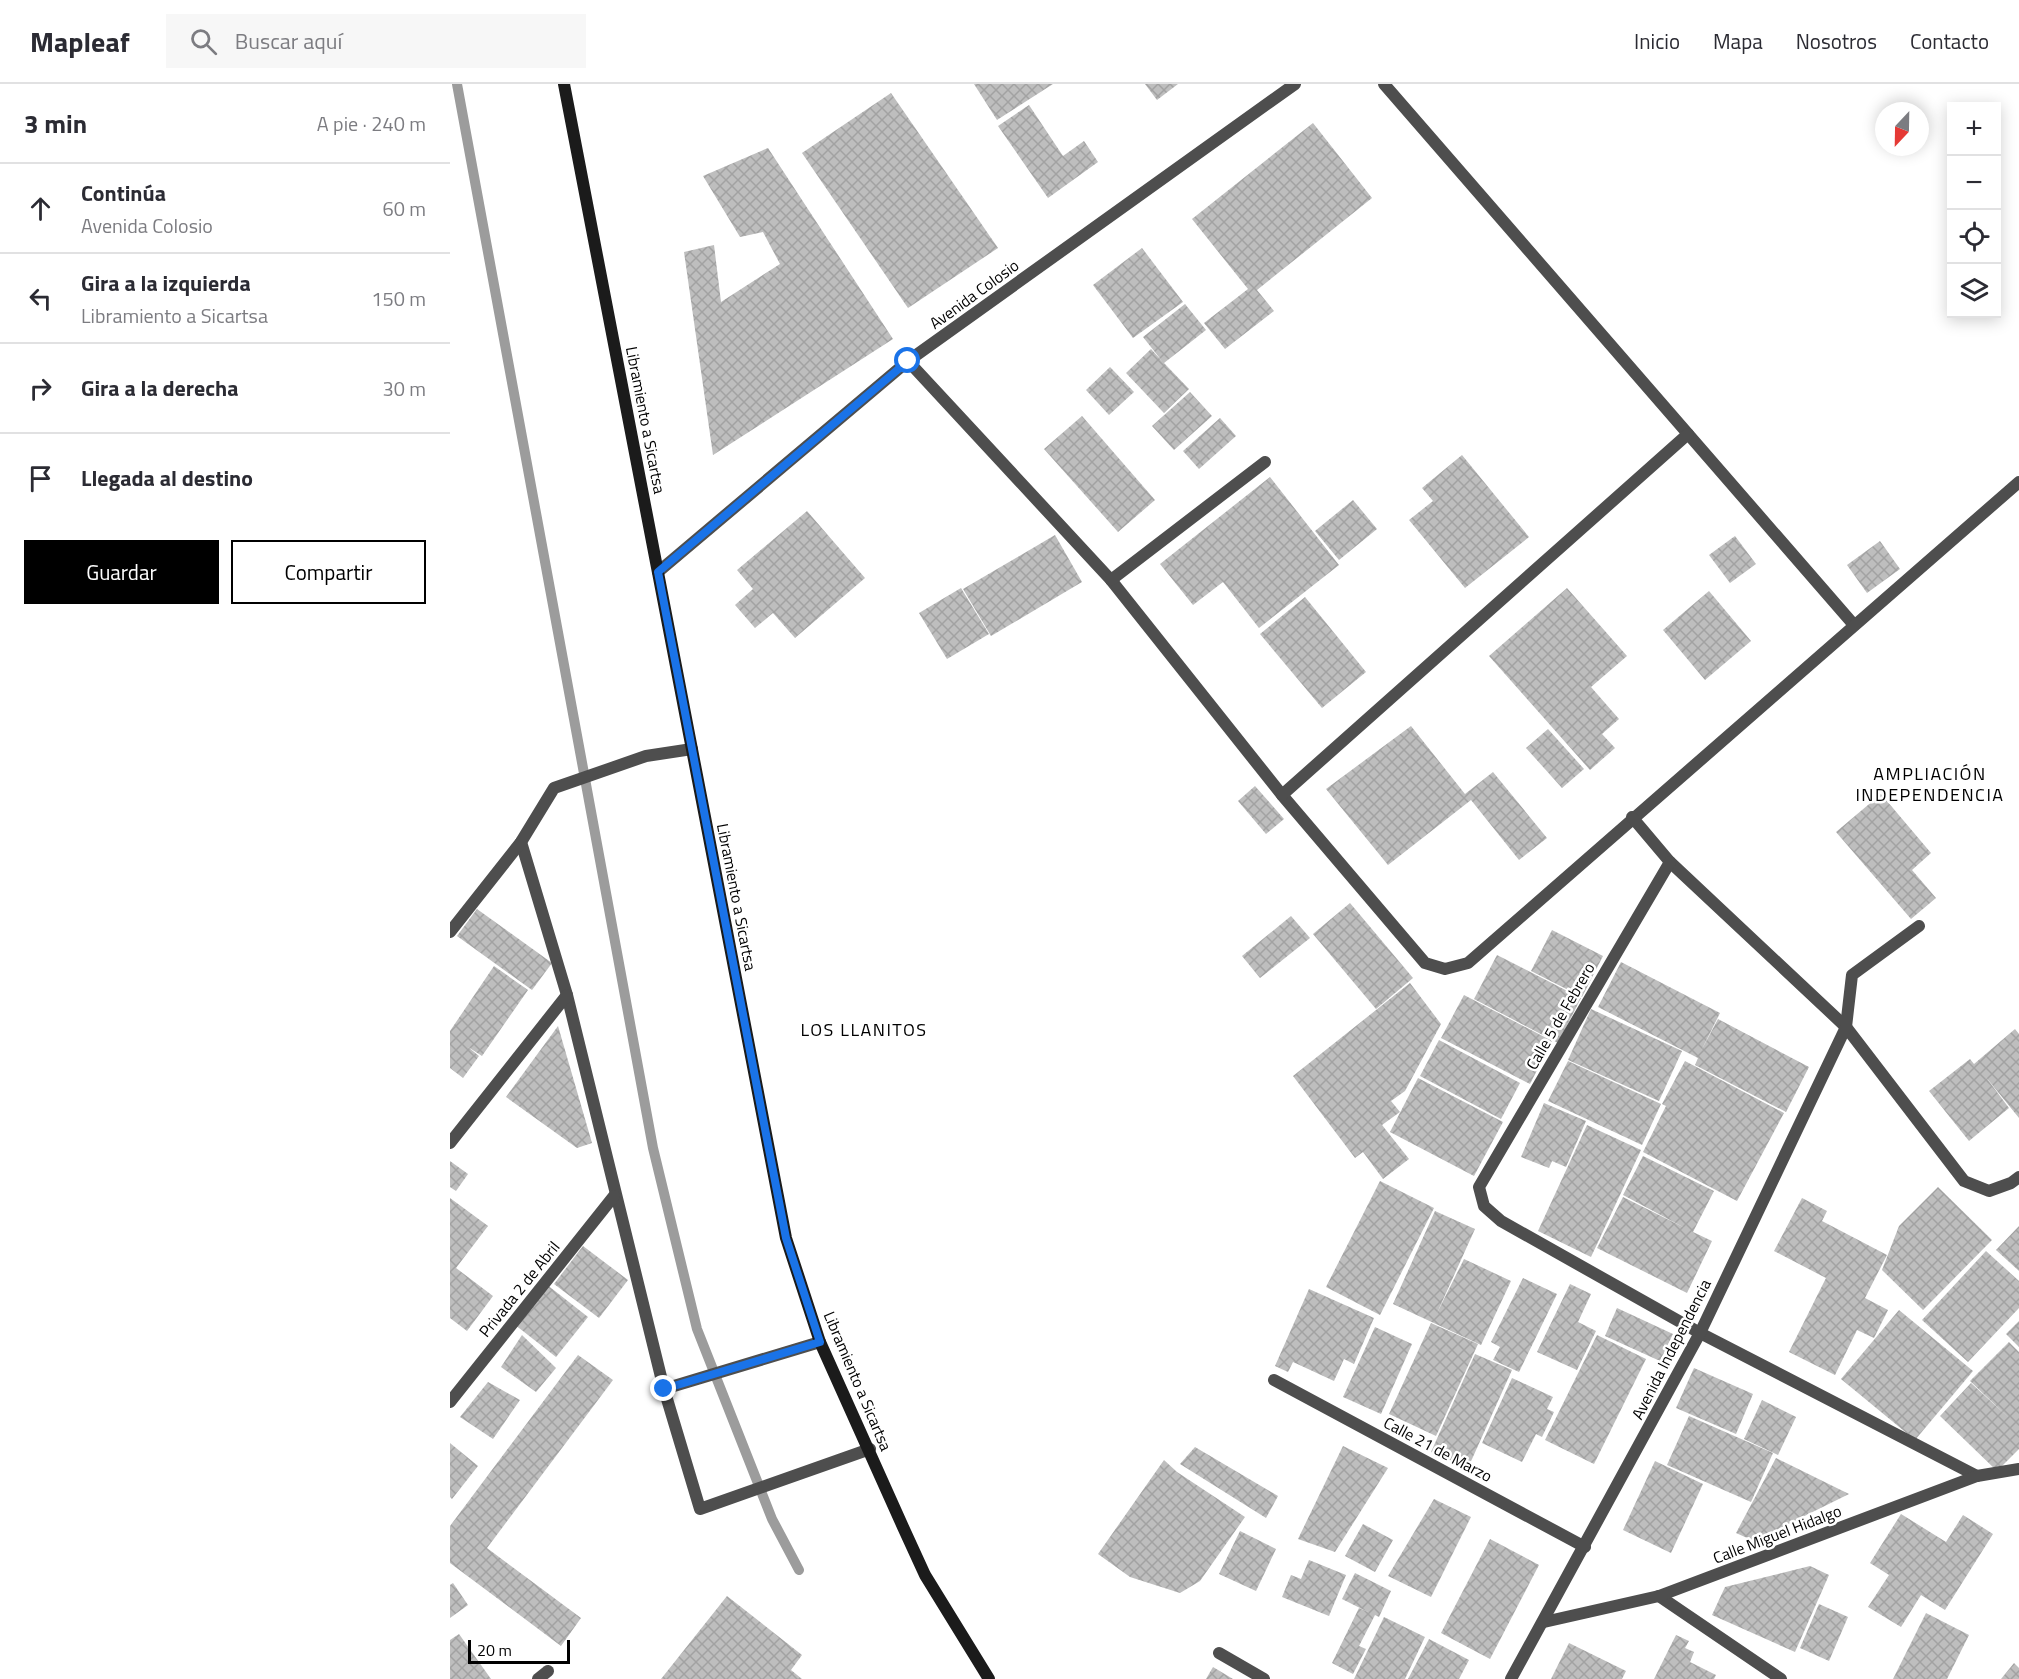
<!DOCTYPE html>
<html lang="es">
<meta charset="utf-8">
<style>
body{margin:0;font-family:"Titillium Web",sans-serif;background:#f7f7f7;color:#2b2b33}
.controls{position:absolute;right:18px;top:18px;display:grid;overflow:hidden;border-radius:0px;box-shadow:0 3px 15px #0003}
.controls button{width:54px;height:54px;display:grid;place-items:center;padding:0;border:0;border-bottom:2px solid #e1e1e2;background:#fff;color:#2b2b33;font:30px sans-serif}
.compass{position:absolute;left:1425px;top:18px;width:54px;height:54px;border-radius:50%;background:#fff;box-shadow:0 3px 15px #0003;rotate:202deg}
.scale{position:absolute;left:18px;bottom:15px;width:102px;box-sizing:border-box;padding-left:6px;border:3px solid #000;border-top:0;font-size:16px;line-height:21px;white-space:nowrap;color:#000;-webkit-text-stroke:4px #fff;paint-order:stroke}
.stop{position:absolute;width:18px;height:18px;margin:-14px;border:4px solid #1a73e8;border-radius:50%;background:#fff}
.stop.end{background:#1a73e8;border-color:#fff;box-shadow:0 2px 6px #0008}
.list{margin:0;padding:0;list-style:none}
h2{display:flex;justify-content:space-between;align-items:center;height:78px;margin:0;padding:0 24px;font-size:26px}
h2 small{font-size:20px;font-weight:400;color:#7c7c81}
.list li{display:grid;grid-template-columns:39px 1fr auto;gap:18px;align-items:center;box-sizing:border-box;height:90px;padding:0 24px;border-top:2px solid #e1e1e2}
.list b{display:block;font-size:22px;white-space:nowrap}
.list p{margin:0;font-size:20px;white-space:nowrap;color:#7c7c81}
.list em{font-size:20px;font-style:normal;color:#7c7c81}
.actions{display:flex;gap:12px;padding:18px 24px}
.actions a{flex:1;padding:14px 0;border:2px solid #000;border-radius:0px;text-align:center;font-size:21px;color:#000}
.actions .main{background:#000;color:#fff}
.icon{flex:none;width:33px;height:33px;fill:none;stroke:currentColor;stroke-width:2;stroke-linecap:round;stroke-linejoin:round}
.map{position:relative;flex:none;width:1569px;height:1595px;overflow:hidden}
header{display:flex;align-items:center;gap:36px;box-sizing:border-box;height:84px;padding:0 30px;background:#fff;border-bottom:2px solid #e1e1e2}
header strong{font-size:28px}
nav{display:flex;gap:33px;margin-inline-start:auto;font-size:21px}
.search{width:420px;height:54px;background:#f7f7f7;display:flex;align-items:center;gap:15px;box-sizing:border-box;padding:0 21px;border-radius:0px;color:#7c7c81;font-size:22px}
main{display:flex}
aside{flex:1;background:#fff}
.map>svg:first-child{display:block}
</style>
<header>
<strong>Mapleaf</strong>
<div class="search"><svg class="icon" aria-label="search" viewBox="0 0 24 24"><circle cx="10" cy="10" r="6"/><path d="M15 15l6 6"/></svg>Buscar aquí</div>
<nav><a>Inicio</a><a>Mapa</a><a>Nosotros</a><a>Contacto</a></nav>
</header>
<main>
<aside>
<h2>3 min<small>A pie · 240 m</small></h2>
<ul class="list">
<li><svg class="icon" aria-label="ahead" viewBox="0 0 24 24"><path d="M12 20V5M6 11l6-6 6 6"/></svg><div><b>Continúa</b><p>Avenida Colosio</p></div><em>60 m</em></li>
<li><svg class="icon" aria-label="left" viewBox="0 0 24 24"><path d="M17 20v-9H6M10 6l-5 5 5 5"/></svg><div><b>Gira a la izquierda</b><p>Libramiento a Sicartsa</p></div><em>150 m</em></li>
<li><svg class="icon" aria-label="right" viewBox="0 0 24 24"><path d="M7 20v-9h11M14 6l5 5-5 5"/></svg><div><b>Gira a la derecha</b></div><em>30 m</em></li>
<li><svg class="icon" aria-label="arrive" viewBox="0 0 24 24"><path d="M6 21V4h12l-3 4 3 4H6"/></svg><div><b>Llegada al destino</b></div></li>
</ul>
<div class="actions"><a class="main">Guardar</a><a>Compartir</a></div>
</aside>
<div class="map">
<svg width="1569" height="1595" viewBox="0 0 1569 1595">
<defs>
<pattern id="building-cross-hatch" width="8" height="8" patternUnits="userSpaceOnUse" patternTransform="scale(1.5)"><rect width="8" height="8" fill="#bebebe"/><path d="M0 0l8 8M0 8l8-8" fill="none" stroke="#a2a2a2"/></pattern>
</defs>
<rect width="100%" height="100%" fill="#fff"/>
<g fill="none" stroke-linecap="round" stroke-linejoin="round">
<path stroke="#9c9c9c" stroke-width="10" d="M7 0 203 1064 247 1245 322 1435 349 1486"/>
</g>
<g fill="url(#building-cross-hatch)">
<path d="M524 0H603L547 36Z"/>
<path d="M695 0H728L707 16Z"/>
<path d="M441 9 548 164 458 224 352 69Z"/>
<path d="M579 21 613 72 634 57 648 78 598 114 548 42Z"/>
<path d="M863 39 922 114 807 206 824 227 775 265 754 239 798 205 742 135Z"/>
<path d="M318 64 443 255 263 371 234 168 264 161 271 218 330 180 313 148 290 153 253 92Z"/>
<path d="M692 164 733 218 683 254 643 201Z"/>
<path d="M735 220 756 246 714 279 739 305 714 329 676 289 701 265 712 277 693 253Z"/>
<path d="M660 283 684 308 659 331 636 306Z"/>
<path d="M740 308 762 332 724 366 702 342Z"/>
<path d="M632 332 705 416 668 448 594 365Z"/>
<path d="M770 334 786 352 749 385 733 367Z"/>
<path d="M1012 371 1079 453 1015 504 959 436 983 417 972 404Z"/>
<path d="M820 393 889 481 809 544 773 498 743 521 710 480Z"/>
<path d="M903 416 927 445 889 476 865 447Z"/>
<path d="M357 427 415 494 345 554 323 529 305 544 285 521 303 505 287 486Z"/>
<path d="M605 451 632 498 541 552 513 505Z"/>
<path d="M1285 452 1306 480 1280 499 1259 471Z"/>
<path d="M1430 457 1450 485 1417 509 1397 481Z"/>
<path d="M511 504 539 550 497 575 469 529Z"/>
<path d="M1117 504 1177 572 1141 603 1169 635 1152 650 1165 664 1140 686 1039 572Z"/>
<path d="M1259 507 1301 557 1255 596 1213 546Z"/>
<path d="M855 513 916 588 872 624 810 550Z"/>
<path d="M961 642 1015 710 1043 688 1097 754 1069 776 1021 716 938 781 876 705Z"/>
<path d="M1098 645 1134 685 1112 704 1076 664Z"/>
<path d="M805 702 834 735 816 750 788 717Z"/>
<path d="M1431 710 1481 769 1462 786 1486 814 1461 835 1386 748Z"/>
<path d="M900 819 963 894 926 925 863 850Z"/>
<path d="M27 825 102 879 82 906 7 852Z"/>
<path d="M841 832 860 854 810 894 792 872Z"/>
<path d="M1102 846 1153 872 1132 913 1081 887Z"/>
<path d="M1047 871 1131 914 1108 959 1024 915Z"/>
<path d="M1171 878 1270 929 1251 967 1268 935 1359 983 1336 1028 1245 981 1248 974 1148 923Z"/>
<path d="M44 882 78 906 32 972 18 963 29 972 13 994 0 984V947Z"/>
<path d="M960 899 991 940 955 1007 941 1017 950 1028 932 1041 959 1075 933 1095 913 1068 905 1074 843 992Z"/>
<path d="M1014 911 1102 957 1080 1000 991 954Z"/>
<path d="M1141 925 1232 967 1209 1017 1118 976Z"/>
<path d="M108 942 142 1059 127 1064 56 1013Z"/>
<path d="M1565 945 1569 950V1034L1535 992 1559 1024 1519 1057 1479 1007 1520 975 1524 980Z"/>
<path d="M989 956 1070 999 1051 1035 970 992Z"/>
<path d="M1118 977 1211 1020 1192 1061 1098 1017Z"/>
<path d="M1235 977 1334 1029 1287 1117 1193 1068 1216 1022 1212 1020Z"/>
<path d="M968 994 1053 1038 1024 1092 940 1048Z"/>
<path d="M1094 1019 1136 1037 1116 1083 1102 1077 1099 1084 1071 1073Z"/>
<path d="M1137 1041 1191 1066 1141 1173 1088 1147Z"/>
<path d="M1193 1072 1264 1107 1243 1148 1262 1157 1237 1209 1147 1164 1173 1113 1235 1144 1173 1111Z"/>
<path d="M0 1077 18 1090 6 1107 0 1103Z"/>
<path d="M930 1097 984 1124 930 1231 876 1203Z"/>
<path d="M1488 1103 1542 1156 1473 1226 1432 1186 1449 1142Z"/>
<path d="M0 1114 38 1142 6 1184 43 1212 17 1247 0 1234Z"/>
<path d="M1352 1114 1377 1127 1372 1137 1437 1171 1415 1214 1438 1226 1424 1254 1407 1246 1385 1291 1339 1268 1376 1194 1324 1167Z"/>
<path d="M985 1127 1025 1145 987 1229 1014 1175 1061 1197 1031 1261 943 1220Z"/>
<path d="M1569 1142V1187L1546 1166Z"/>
<path d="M133 1162 178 1196 149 1234 104 1200Z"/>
<path d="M1536 1167 1569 1197V1224L1518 1278 1472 1236Z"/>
<path d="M1073 1194 1107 1210 1069 1288 1043 1276 1050 1263 1041 1258Z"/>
<path d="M96 1200 138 1233 106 1273 64 1240Z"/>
<path d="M1120 1200 1141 1210 1128 1238 1146 1247 1127 1286 1087 1268Z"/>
<path d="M859 1205 924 1234 904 1280 894 1275 884 1297 843 1278 838 1288 825 1282Z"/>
<path d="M1167 1224 1223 1250 1210 1277 1155 1252Z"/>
<path d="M1449 1226 1523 1287 1465 1356 1391 1295Z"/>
<path d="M1569 1237V1263L1556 1250Z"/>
<path d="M981 1239 1028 1260 986 1352 939 1330Z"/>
<path d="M925 1243 962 1260 931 1330 893 1313Z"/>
<path d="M72 1251 106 1284 86 1308 51 1283Z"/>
<path d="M1147 1251 1196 1275 1144 1380 1095 1356Z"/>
<path d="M1559 1258 1569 1268V1365L1547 1387 1490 1332 1521 1299 1559 1334 1520 1297Z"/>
<path d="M1025 1270 1062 1286 1018 1384 981 1368Z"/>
<path d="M128 1271 163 1296 37 1464 131 1534 111 1562 0 1479V1442Z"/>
<path d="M1244 1284 1303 1310 1286 1350 1226 1324Z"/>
<path d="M1062 1294 1103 1313 1097 1325 1104 1328 1092 1353 1086 1350 1072 1378 1032 1359Z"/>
<path d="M38 1298 70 1316 43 1355 10 1333Z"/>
<path d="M1312 1316 1346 1333 1328 1371 1294 1355Z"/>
<path d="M1239 1332 1323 1369 1301 1418 1217 1381Z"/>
<path d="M0 1359 28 1382 2 1415 0 1413Z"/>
<path d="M893 1362 938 1384 885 1468 848 1455Z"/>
<path d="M745 1363 828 1412 816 1434 730 1380Z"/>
<path d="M1326 1374 1399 1410 1304 1457 1286 1449Z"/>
<path d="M714 1376 727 1388 795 1433 750 1497 730 1509 680 1493 648 1470Z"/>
<path d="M1205 1377 1253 1400 1221 1469 1173 1446Z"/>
<path d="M984 1415 1021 1433 981 1513 938 1492Z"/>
<path d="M1451 1430 1496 1458 1513 1431 1543 1450 1495 1526 1471 1511 1451 1543 1418 1523 1439 1491 1420 1479Z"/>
<path d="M913 1440 943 1456 925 1488 895 1472Z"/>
<path d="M790 1447 826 1465 806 1507 769 1490Z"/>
<path d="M1040 1455 1089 1481 1040 1575 991 1549Z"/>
<path d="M859 1476 896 1491 879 1532 832 1513 841 1491 851 1495Z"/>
<path d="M1360 1482 1379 1491 1345 1568 1262 1531 1275 1503Z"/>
<path d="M905 1489 941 1507 929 1533 925 1531 909 1562 916 1565 903 1590 882 1579 909 1524 920 1529 892 1515Z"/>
<path d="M3 1499 18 1521 0 1534V1501Z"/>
<path d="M277 1512 352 1571 341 1586 352 1595H211Z"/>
<path d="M1369 1520 1398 1533 1379 1577 1350 1564Z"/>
<path d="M1476 1529 1519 1551 1497 1595H1443Z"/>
<path d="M934 1533 975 1553 955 1595H904Z"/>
<path d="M9 1550 41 1595H0V1556Z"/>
<path d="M1226 1551 1239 1557 1235 1564 1244 1568 1240 1578 1266 1591 1264 1595H1204Z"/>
<path d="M979 1555 1019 1576 1009 1595H958Z"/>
<path d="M1119 1559 1176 1587 1172 1595H1101Z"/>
<path d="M1564 1579 1569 1584V1595H1551Z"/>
<path d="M763 1583 783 1595H756Z"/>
</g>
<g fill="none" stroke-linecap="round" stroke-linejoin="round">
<g stroke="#4e4e4e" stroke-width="12">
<path d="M934 0 1404 541"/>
<path d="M458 277 661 496 832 711 975 879 995 885 1018 879 1569 398"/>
<path d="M661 496 815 378"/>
<path d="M832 711 1238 350"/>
<path d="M1182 733 1220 778 1396 943 1514 1097 1539 1107 1561 1099 1569 1093"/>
<path d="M71 758 117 911 214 1305 250 1425 420 1365"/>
<path d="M1220 778 1029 1103 1034 1122 1051 1137 1250 1249 1527 1392"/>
<path d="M0 848 71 758 104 704 196 672 242 665"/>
<path d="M0 1059 117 911"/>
<path d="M824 1296 1135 1463"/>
<path d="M214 1305 370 1258"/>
<path d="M0 1318 164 1112"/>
<path d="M1209 1512 1331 1595"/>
<path d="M1094 1538 1209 1512 1527 1392 1569 1385"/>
<path d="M769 1569 814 1595"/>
<path d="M88 1595 98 1587"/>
<path d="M1061 1595 1250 1249 1396 943 1402 891 1469 842"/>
</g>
<path stroke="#4e4e4e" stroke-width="12" d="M208 488 458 277 845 0"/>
<path stroke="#1b1b1b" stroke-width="12" d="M114 0 336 1154 370 1258 453 1443 475 1491 539 1595"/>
</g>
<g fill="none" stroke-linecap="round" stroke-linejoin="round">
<path stroke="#1a73e8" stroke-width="8" d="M214 1305 370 1258 336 1154 208 488 458 277"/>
</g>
<g text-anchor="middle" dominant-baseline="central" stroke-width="5" stroke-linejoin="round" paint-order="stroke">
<g font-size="16" fill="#000" stroke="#fff">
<text transform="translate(524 210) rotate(-36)">Avenida Colosio</text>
<text transform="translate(196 336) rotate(79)">Libramiento a Sicartsa</text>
<text transform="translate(287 813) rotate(79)">Libramiento a Sicartsa</text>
<text transform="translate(1110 932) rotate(-60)">Calle 5 de Febrero</text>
<text transform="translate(69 1205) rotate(-51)">Privada 2 de Abril</text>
<text transform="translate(1221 1265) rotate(-63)">Avenida Independencia</text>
<text transform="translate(408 1297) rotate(67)">Libramiento a Sicartsa</text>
<text transform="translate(988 1365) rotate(28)">Calle 21 de Marzo</text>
<text transform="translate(1327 1450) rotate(-21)">Calle Miguel Hidalgo</text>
</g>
<g font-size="18" letter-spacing="1.5" fill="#000" stroke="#fff">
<text x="1480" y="689">AMPLIACIÓN<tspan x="1480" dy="21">INDEPENDENCIA</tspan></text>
<text x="414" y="945">LOS LLANITOS</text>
</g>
</g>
</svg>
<div class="controls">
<button>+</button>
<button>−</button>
<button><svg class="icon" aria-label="locate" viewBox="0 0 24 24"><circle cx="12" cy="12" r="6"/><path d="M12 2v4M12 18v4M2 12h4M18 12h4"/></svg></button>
<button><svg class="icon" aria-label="layers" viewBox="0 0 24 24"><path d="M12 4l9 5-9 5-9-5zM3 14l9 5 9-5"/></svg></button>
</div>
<svg class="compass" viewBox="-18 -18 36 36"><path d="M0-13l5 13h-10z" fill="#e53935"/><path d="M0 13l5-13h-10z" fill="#7c7c81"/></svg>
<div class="scale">20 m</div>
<div class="stop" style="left:458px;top:277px"></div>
<div class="stop end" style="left:214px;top:1305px"></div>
</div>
</main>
